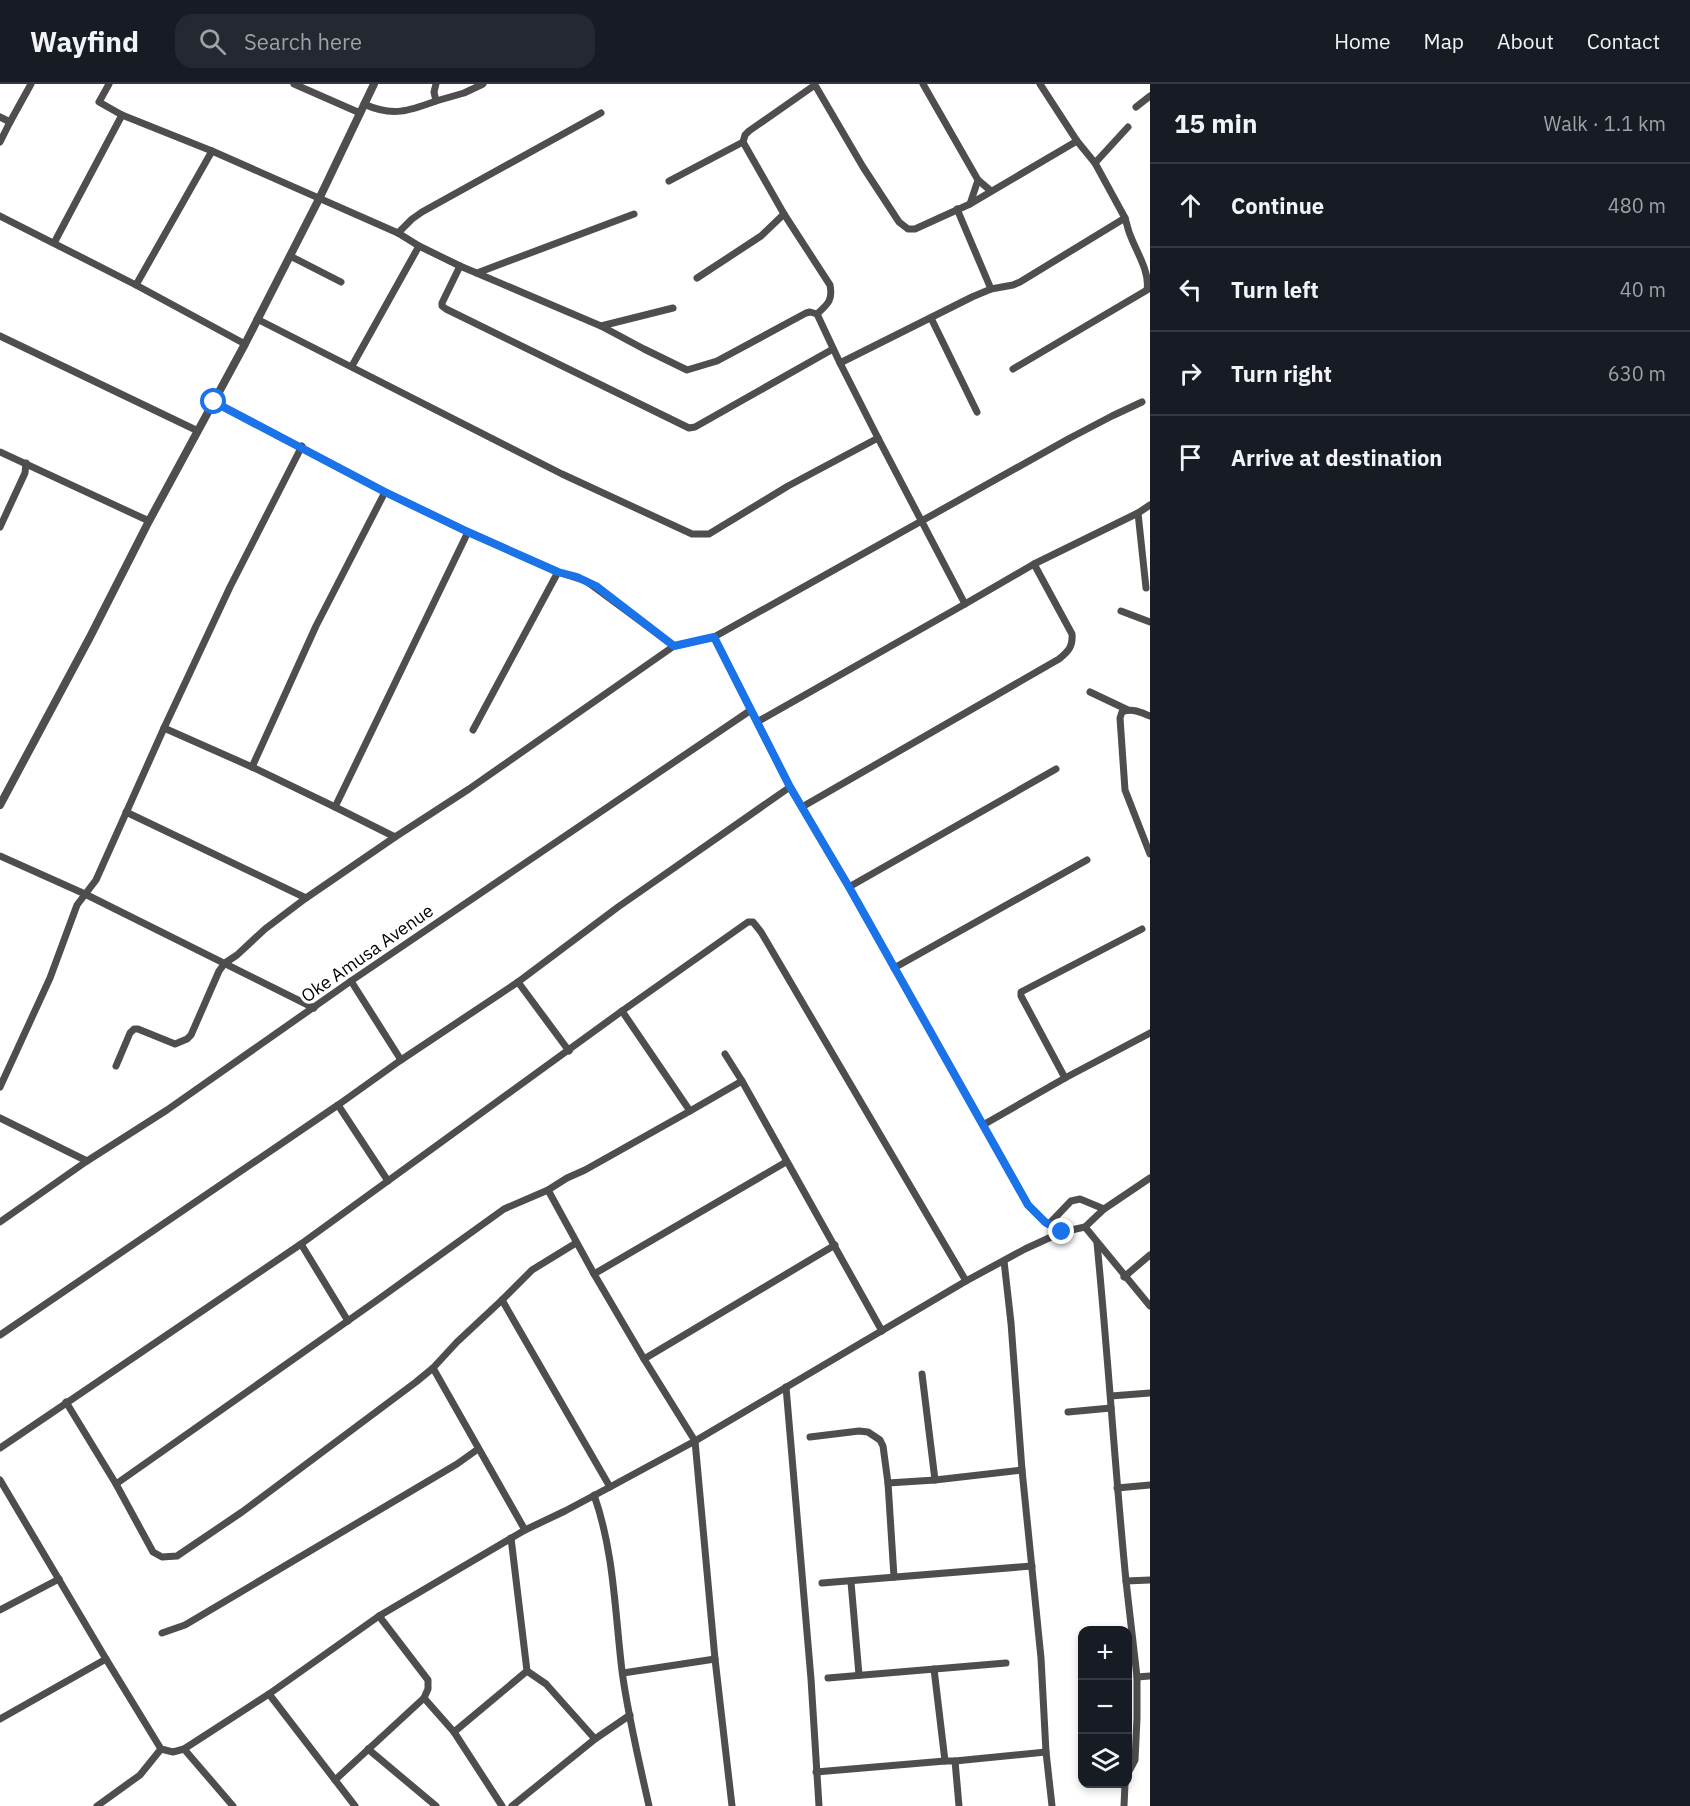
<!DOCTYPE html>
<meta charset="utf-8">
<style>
body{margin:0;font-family:"IBM Plex Sans",sans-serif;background:#242831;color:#f1f3f6}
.controls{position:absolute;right:18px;bottom:18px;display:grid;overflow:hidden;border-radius:12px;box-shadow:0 3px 9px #0003}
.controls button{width:54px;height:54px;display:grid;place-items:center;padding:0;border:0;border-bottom:2px solid #363941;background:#171b24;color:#f1f3f6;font:30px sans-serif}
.stop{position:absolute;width:18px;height:18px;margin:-14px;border:4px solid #1a73e8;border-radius:50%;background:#fff}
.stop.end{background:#1a73e8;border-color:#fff;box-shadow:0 2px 6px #0008}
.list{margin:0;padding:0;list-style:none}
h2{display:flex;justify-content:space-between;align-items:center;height:78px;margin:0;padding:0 24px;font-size:26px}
h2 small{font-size:20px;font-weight:400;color:#9ea1a6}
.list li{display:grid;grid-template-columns:39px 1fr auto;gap:18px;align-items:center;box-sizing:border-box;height:84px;padding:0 24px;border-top:2px solid #363941}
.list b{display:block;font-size:22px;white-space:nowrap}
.list em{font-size:20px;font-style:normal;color:#9ea1a6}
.icon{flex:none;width:33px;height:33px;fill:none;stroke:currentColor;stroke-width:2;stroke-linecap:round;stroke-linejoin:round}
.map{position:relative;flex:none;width:1150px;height:1722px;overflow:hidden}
header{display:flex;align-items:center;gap:36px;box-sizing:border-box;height:84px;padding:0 30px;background:#171b24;border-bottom:2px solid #363941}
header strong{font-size:28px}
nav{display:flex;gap:33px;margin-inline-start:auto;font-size:21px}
.search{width:420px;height:54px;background:#242831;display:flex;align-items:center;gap:15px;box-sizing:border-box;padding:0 21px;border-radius:18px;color:#9ea1a6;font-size:22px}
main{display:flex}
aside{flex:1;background:#171b24}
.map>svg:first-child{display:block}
</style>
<header>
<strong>Wayfind</strong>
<div class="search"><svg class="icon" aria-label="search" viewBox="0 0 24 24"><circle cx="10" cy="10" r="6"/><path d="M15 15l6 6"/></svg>Search here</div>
<nav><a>Home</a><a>Map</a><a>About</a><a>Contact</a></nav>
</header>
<main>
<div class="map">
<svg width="1150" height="1722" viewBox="0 0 1150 1722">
<rect width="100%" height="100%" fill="#fff"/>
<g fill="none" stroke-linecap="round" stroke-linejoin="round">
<g stroke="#4e4e4e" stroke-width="7">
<path d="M109 0 99 18 122 31 212 67 398 149 419 162 460 182 601 242 644 265 687 286 717 277 806 229 810 228 817 230"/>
<path d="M294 0 360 29"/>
<path d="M923 0 978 96 991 107"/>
<path d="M1040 0 1077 57 1095 79 1125 134"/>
<path d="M436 17 464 9 483 0"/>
<path d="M364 20C392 33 409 27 436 17L434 8 436 0"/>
<path d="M1136 23 1150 12"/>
<path d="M0 33 10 38 0 58"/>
<path d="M10 38 31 0"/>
<path d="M743 58 745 51 749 47 815 1 863 83 899 138 908 145H915L970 120 1077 57"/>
<path d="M1095 79 1128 43"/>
<path d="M669 97 743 58 784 130 830 201C833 216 828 220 817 230L840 279"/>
<path d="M970 120 978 96"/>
<path d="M957 125 991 205"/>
<path d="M0 132 136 201 245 260"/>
<path d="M398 149 412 135 422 128 601 29"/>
<path d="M54 159 122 31"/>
<path d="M290 172 341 198"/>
<path d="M460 182 442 219V222L446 225 689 344 695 343 833 265"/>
<path d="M477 189 634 130"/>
<path d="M697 194 761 152 784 130"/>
<path d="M136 201 212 67"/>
<path d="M931 234 977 328"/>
<path d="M257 235 562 390 692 450H709L788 402 878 354 965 520 757 638"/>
<path d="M601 242 673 224"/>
<path d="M0 252 198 347"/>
<path d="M352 282 419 162"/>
<path d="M878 354 840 279 972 213 991 205 1013 201 1020 198 1125 134C1127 140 1128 147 1131 153 1137 169 1150 188 1147 206L1013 285"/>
<path d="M0 368 149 437"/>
<path d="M1138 429 1146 504"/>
<path d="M0 443 25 389 26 379"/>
<path d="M965 520 1034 480 1138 429 1150 421"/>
<path d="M1121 527 1150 538"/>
<path d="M714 553 1070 354 1112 332 1142 318"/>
<path d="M1090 608 1128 626"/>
<path d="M1150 632C1140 628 1133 624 1122 628L1120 634 1125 706 1150 770"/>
<path d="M164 644 252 683 316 542 385 408"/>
<path d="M473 646 558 488"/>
<path d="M252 683 335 723"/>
<path d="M790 703 849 803 1028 1121 1045 1138 1062 1148"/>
<path d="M802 723 1059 575C1069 567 1073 562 1072 550L1034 480"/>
<path d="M126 728 306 814"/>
<path d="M395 753 335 723 468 448"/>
<path d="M0 772 85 810 314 924"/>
<path d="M849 803 1056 685"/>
<path d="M894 884 1087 776"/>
<path d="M351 897 401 976"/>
<path d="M518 898 569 967"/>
<path d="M622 927 690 1027 742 997 882 1247"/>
<path d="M725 970 742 997"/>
<path d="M116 982 130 949 134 945H138L175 960 187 955 191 951 219 887 225 879 237 871 265 845 306 814 395 753 469 705 674 562"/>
<path d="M1065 994 1021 912V908L1142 845"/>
<path d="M0 1003 50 894 77 821 96 796 164 644 230 503 302 362"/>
<path d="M338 1021 388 1097"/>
<path d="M0 1034 87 1077"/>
<path d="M983 1041 1065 994 1150 949"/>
<path d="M548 1106 594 1190 644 1275 695 1357 715 1575 732 1722"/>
<path d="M0 1138 87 1077 167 1026 351 897 751 626"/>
<path d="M1049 1140 1071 1117 1080 1115 1104 1125"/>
<path d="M1085 1143 1150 1222"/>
<path d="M1097 1159C1108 1272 1115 1385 1126 1497L1150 1496"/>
<path d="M301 1160 348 1237"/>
<path d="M1004 1177 1011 1239 1022 1386 1041 1574 1046 1668 1052 1722"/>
<path d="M594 1190 786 1078"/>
<path d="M1124 1193 1150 1171"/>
<path d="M502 1216 532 1186 576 1159"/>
<path d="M0 1251 338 1021 401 976 518 898 618 823 790 703 714 553 674 562 586 497 558 488 468 448 385 408 214 318"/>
<path d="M644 1275 835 1161"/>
<path d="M433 1284 525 1446"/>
<path d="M922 1290 935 1396"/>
<path d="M786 1303 811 1595 819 1722"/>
<path d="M1111 1312 1150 1309"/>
<path d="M66 1318 116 1400 153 1468 162 1473 177 1472 242 1428 416 1298 433 1284 457 1258 502 1216 610 1403 695 1357 966 1197 1025 1165 1062 1148 1085 1143 1104 1125 1150 1094"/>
<path d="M1068 1328 1111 1324"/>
<path d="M810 1353 859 1347 868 1348 880 1356 883 1362 888 1399 894 1493"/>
<path d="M0 1364 301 1160 622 927 748 838H753L761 848 966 1197"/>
<path d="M0 1396 106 1575 161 1665 173 1668 184 1665 269 1610 379 1532 525 1446 565 1427 610 1403"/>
<path d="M888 1399 935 1396 1022 1386"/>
<path d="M116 1400 376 1217 504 1125 548 1106 567 1094 585 1086 690 1027"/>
<path d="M1117 1404 1150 1401"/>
<path d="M594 1411C614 1467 615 1529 622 1587 628 1632 639 1677 649 1722"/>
<path d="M1126 1497 1137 1593V1634L1135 1676 1128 1689"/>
<path d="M851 1498 859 1591"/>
<path d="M822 1499 1032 1482"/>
<path d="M0 1526 59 1495"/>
<path d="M162 1549 185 1541 457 1380 478 1365"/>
<path d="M934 1585 945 1677"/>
<path d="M527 1587 546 1600 595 1655"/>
<path d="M623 1589 715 1575"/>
<path d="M1137 1593 1150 1592"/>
<path d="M828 1594 1006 1579"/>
<path d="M269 1610 355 1722"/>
<path d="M424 1614 454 1648 502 1722"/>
<path d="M0 1635 106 1575"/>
<path d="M454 1648 527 1587 511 1454"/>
<path d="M184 1665 233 1722"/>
<path d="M368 1665 436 1722"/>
<path d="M955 1677 959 1722"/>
<path d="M816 1688 945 1677H955L1046 1668"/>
<path d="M335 1696 424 1614 428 1605V1596L379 1532"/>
<path d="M97 1722 140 1691 161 1665"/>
<path d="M512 1722 595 1655 630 1631"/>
<path d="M1124 1722 1125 1700"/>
</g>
<path stroke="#4e4e4e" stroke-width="8" d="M0 721 90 553 149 437 245 260 319 115 374 0"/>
</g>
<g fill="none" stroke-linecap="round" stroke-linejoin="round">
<path stroke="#1a73e8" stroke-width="8" d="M214 318 385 408 468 448 558 488 577 493 596 502 674 562 714 553 790 703 849 803 1028 1121 1045 1138 1062 1148"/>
</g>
<g text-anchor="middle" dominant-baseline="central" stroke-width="6" stroke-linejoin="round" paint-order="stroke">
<g font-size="18" fill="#000" stroke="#fff">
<text transform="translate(367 869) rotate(-35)">Oke Amusa Avenue</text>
</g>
</g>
</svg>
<div class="controls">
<button>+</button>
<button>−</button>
<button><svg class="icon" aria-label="layers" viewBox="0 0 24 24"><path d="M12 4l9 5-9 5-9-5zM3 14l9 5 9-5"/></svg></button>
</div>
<div class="stop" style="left:214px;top:318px"></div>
<div class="stop end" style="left:1062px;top:1148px"></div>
</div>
<aside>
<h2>15 min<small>Walk · 1.1 km</small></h2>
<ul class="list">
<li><svg class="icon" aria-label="ahead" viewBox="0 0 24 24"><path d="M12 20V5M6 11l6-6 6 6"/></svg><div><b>Continue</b></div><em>480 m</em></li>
<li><svg class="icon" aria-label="left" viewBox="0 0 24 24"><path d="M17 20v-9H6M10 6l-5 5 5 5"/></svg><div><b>Turn left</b></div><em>40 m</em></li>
<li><svg class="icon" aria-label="right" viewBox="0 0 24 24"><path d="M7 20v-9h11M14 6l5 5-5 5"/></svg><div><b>Turn right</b></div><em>630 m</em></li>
<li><svg class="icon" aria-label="arrive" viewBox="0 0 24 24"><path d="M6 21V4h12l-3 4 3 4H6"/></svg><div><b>Arrive at destination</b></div></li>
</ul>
</aside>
</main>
